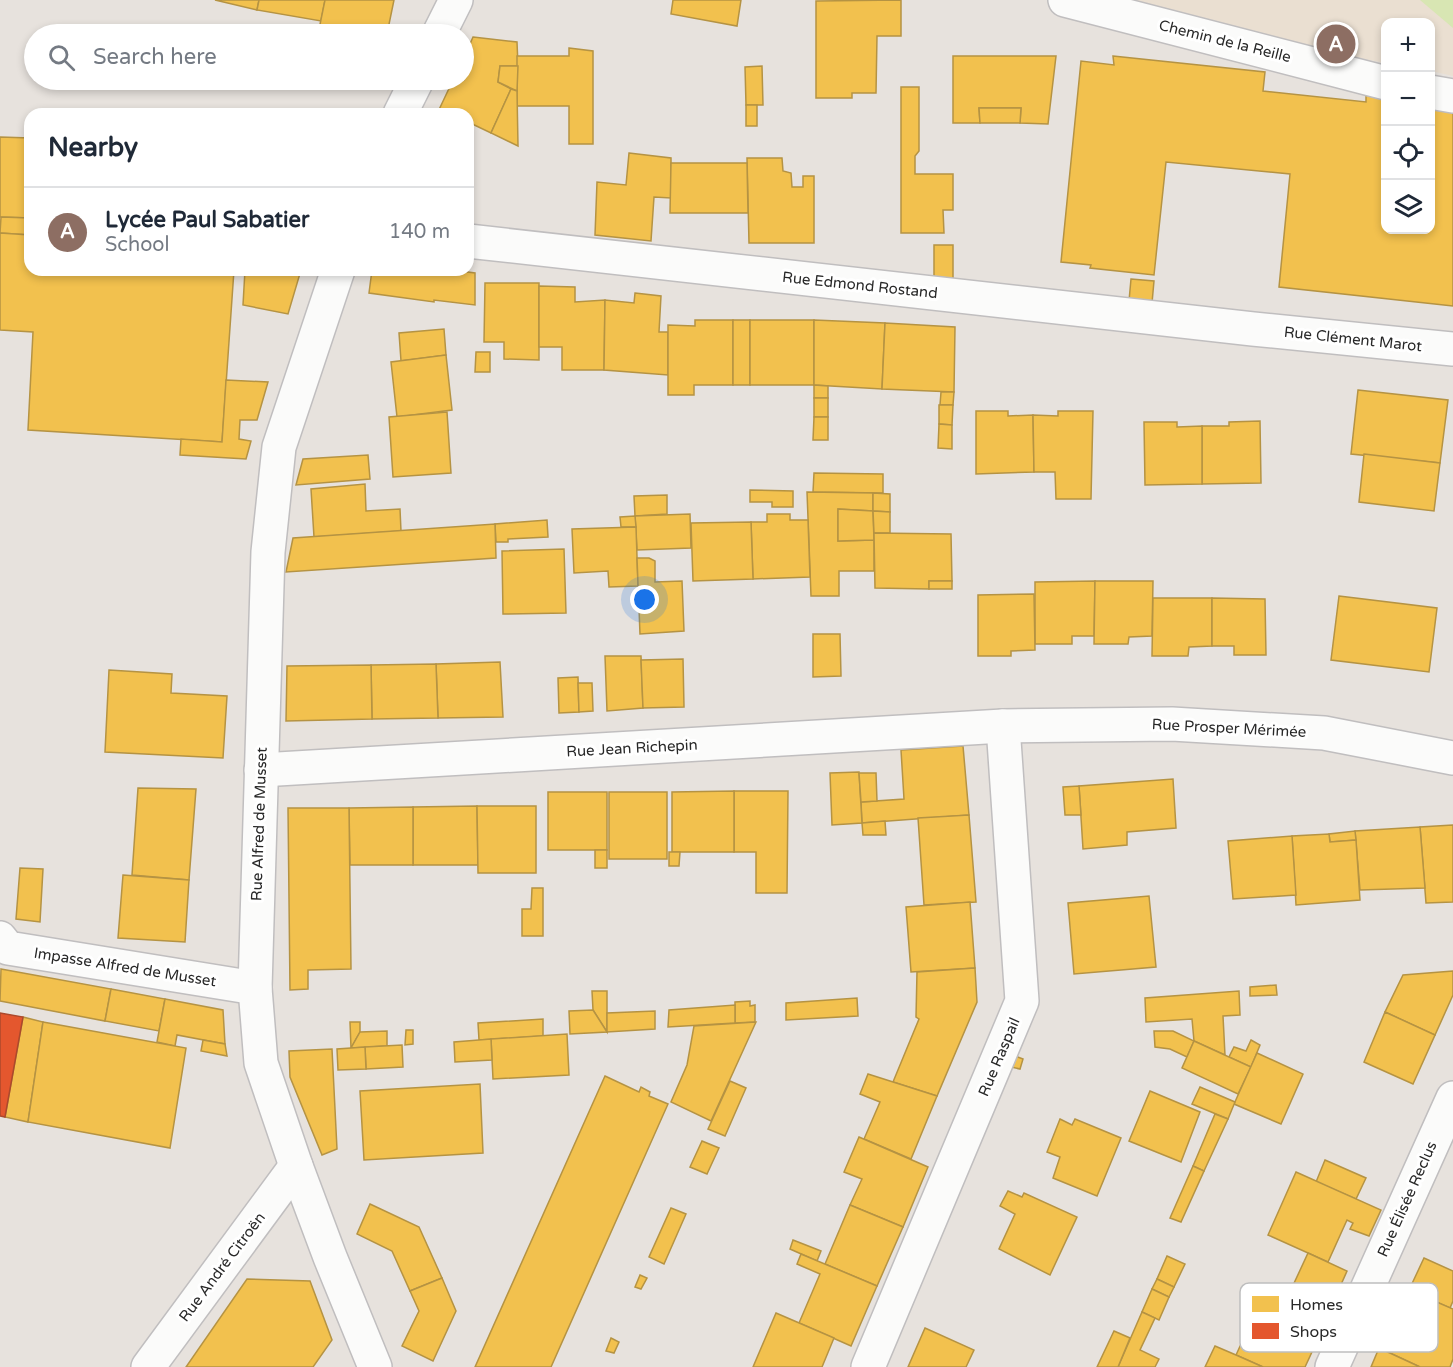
<!DOCTYPE html>
<meta charset="utf-8">
<style>
body{margin:0;font-family:"Varela Round",sans-serif;background:#f2f2f3;color:#1f2937}
.controls{position:absolute;right:18px;top:18px;display:grid;overflow:hidden;border-radius:12px;box-shadow:0 3px 9px #0003}
.controls button{width:54px;height:54px;display:grid;place-items:center;padding:0;border:0;border-bottom:2px solid #e0e1e3;background:#fff;color:#1f2937;font:30px sans-serif}
.you{position:absolute;left:645px;top:600px;width:21px;height:21px;margin:-15px;border:4px solid #fff;border-radius:50%;background:#1a73e8;box-shadow:0 0 0 9px #1a73e833}
.badge{display:grid;place-items:center;width:39px;height:39px;border-radius:50%;background:#b45309;color:#fff;font-size:20px;font-weight:700}
.pin{position:absolute;translate:-50% -50%;border:3px solid #fff;box-shadow:0 2px 6px #0006}
.list{margin:0;padding:0;list-style:none}
h2{display:flex;justify-content:space-between;align-items:center;height:78px;margin:0;padding:0 24px;font-size:26px}
h2 small{font-size:20px;font-weight:400;color:#747a83}
.list li{display:grid;grid-template-columns:39px 1fr auto;gap:18px;align-items:center;box-sizing:border-box;height:90px;padding:0 24px;border-top:2px solid #e0e1e3}
.list b{display:block;font-size:22px;white-space:nowrap}
.list p{margin:0;font-size:20px;white-space:nowrap;color:#747a83}
.list em{font-size:20px;font-style:normal;color:#747a83}
.icon{flex:none;width:33px;height:33px;fill:none;stroke:currentColor;stroke-width:2;stroke-linecap:round;stroke-linejoin:round}
.map{position:relative;flex:none;width:1453px;height:1367px;overflow:hidden}
.search{position:absolute;background:#fff;box-shadow:0 3px 9px #0003;left:24px;top:24px;width:450px;height:66px;display:flex;align-items:center;gap:15px;box-sizing:border-box;padding:0 21px;border-radius:33px;color:#747a83;font-size:22px}
.panel{position:absolute;background:#fff;box-shadow:0 3px 9px #0003;left:24px;top:108px;width:450px;height:168px;border-radius:18px}
.map>svg:first-child{display:block}
</style>
<div class="map">
<svg width="1453" height="1367" viewBox="0 0 1453 1367">
<rect width="100%" height="100%" fill="#e7e2dd"/>
<path fill="#eadfd1" d="M1098 0H1453V76L1431 71 1430 22H1386L1385 63 1189 25Z"/>
<path fill="#d8e6b3" d="M1420 0H1453V28Z"/>
<g fill="#f2c14e" stroke="#b59343" stroke-width="1.5">
<path d="M215 0H259L257 10Z"/>
<path d="M259 0H325L321 21 257 10Z"/>
<path d="M325 0H394L387 34H318Z"/>
<path d="M673 0H741L737 26 671 14Z"/>
<path d="M901 0V36H877L876 93H852V98H816V1Z"/>
<path d="M473 37 517 42 518 66H500L498 82 511 89 491 133 468 122V114H437L453 80H464V58Z"/>
<path d="M569 48 593 51V144H569V106H517V56H569Z"/>
<path d="M953 56H1056L1048 124 1020 123 1021 108H979L980 123H953Z"/>
<path d="M1113 56 1265 72 1263 91 1366 102V95L1386 99V230H1430V108L1453 113V306L1279 287 1290 174 1166 162 1154 275 1090 268 1091 265 1061 262 1081 61 1114 65Z"/>
<path d="M500 66H518L517 91 498 82Z"/>
<path d="M762 66 763 105H746L745 67Z"/>
<path d="M901 87H919V151L915 156V174H953V210H943L944 233H901Z"/>
<path d="M511 89 517 91 518 146 491 133Z"/>
<rect x="746" y="105" width="11" height="21"/>
<path d="M979 108H1021L1020 123H980Z"/>
<path d="M0 137 30 138V218L0 217Z"/>
<path d="M629 153 671 158V198L654 197 651 241 595 235 597 182 626 185Z"/>
<path d="M747 158H782L783 171 791 173 792 187H803V176H814V243H749Z"/>
<path d="M671 163H747L748 213H670Z"/>
<path d="M1 217 30 218V235L0 233Z"/>
<path d="M0 233 30 235V270H234L222 442 28 430 33 332 0 330Z"/>
<path d="M934 245H953V283L934 281Z"/>
<path d="M245 270H301L288 314 243 305Z"/>
<path d="M372 270H452L475 273V305L434 300V302L369 293Z"/>
<path d="M1131 279 1154 281 1152 303 1129 301Z"/>
<path d="M485 283H539V360L504 359V342H484Z"/>
<path d="M539 286 575 287V302L605 300 604 370H562V347H539Z"/>
<path d="M635 293 661 296 659 332H668V375L604 370 605 300 634 303Z"/>
<path d="M695 320H733V385H694V395H668V325L695 326Z"/>
<rect x="733" y="320" width="17" height="65"/>
<rect x="750" y="320" width="64" height="65"/>
<path d="M814 320 885 323 882 389 814 385Z"/>
<path d="M885 323 955 327 954 392 882 389Z"/>
<path d="M444 329 446 355 401 361 399 333Z"/>
<path d="M476 352H490V372H475Z"/>
<path d="M446 355 452 410 397 417 391 362Z"/>
<path d="M226 380 268 382 257 420H240L239 439 251 441 246 459 180 455 181 439 222 442Z"/>
<path d="M814 385 828 386V398H814Z"/>
<path d="M1358 390 1448 400 1440 463 1351 454Z"/>
<path d="M941 392H954L953 405H940Z"/>
<rect x="814" y="398" width="14" height="19"/>
<path d="M939 405H953L952 425 939 424Z"/>
<path d="M976 411H1008V416L1033 415 1034 472 976 474Z"/>
<path d="M1058 411H1093L1091 499H1056L1055 472H1034L1033 415 1058 416Z"/>
<path d="M447 412 451 473 393 477 389 417Z"/>
<path d="M814 417H828V440H813Z"/>
<path d="M1260 421 1261 483 1202 484V426H1229V422Z"/>
<path d="M1144 422H1177V427L1202 426V484L1145 485Z"/>
<path d="M939 424 952 425V449L938 448Z"/>
<path d="M1364 454 1440 463 1434 511 1359 502Z"/>
<path d="M368 455 370 479 296 485 303 459Z"/>
<path d="M814 473 883 474V493L813 492Z"/>
<path d="M365 484 366 511 400 509 401 531 314 537 311 489Z"/>
<path d="M750 490 793 491V507H772V502H750Z"/>
<path d="M807 492 873 493V511L838 509V541L874 540V571H839V596H811Z"/>
<path d="M873 493 890 494V512L873 511Z"/>
<path d="M667 495V514L635 516 634 496Z"/>
<path d="M838 509 873 511 874 540 838 541Z"/>
<path d="M873 511 890 512V533H874Z"/>
<path d="M690 514 691 548 637 550 635 516Z"/>
<path d="M767 514H790V520H808L810 577 753 579 751 522H767Z"/>
<path d="M635 516 636 527H621L620 517Z"/>
<path d="M547 520 548 537 508 539V542H496L495 524Z"/>
<path d="M751 522 753 579 693 581 691 523Z"/>
<path d="M495 524 496 558 286 572 293 538Z"/>
<path d="M636 527 638 586 609 587 608 571 574 573 572 529Z"/>
<path d="M874 533 951 534 952 581H929V589L875 588Z"/>
<path d="M564 549 566 613 503 614 502 551Z"/>
<path d="M637 558H649L655 561V582L682 581 684 631 640 634Z"/>
<rect x="929" y="581" width="23" height="8"/>
<path d="M1095 581 1094 636H1072V644H1035V582Z"/>
<path d="M1095 581H1153L1152 636 1129 637 1128 644H1094Z"/>
<path d="M1034 594 1035 650 1011 651V656H978V595Z"/>
<path d="M1339 596 1437 608 1429 672 1331 660Z"/>
<path d="M1153 598H1212V646L1189 647 1188 656H1152Z"/>
<path d="M1212 598 1265 599 1266 655H1234V646H1212Z"/>
<path d="M813 634H840L841 676 813 677Z"/>
<path d="M605 656H641L643 708 607 711Z"/>
<path d="M683 659 684 707 643 708 641 660Z"/>
<path d="M500 662 503 717 438 718 436 664Z"/>
<path d="M436 664 438 718 372 719 371 665Z"/>
<path d="M371 665 372 719 286 721 287 666Z"/>
<path d="M109 670 172 674 171 693 227 696 223 758 105 752Z"/>
<path d="M578 677 579 712 559 713 558 678Z"/>
<path d="M578 683H592L593 711 579 712Z"/>
<path d="M963 746 969 815 862 823 861 802 904 799 901 750Z"/>
<path d="M859 772 862 823 832 825 830 773Z"/>
<path d="M859 773H876L877 801 861 802Z"/>
<path d="M1173 779 1176 828 1127 832V845L1083 849 1079 786Z"/>
<path d="M1079 786 1081 815H1065L1063 787Z"/>
<path d="M138 788 196 789 189 880 132 875Z"/>
<path d="M734 791H788L787 893H756V852H734Z"/>
<path d="M734 791V852H672V792Z"/>
<rect x="548" y="792" width="59" height="58"/>
<rect x="609" y="792" width="58" height="67"/>
<path d="M477 806 478 865H413V807Z"/>
<path d="M477 806H536V873H478Z"/>
<path d="M413 807V865H350L349 808Z"/>
<path d="M288 808H349L351 969 308 970V989L290 990Z"/>
<path d="M969 815 976 902 924 905 918 818Z"/>
<path d="M885 821 886 835H863L862 823Z"/>
<path d="M1453 825V902L1426 903 1420 827Z"/>
<path d="M1420 827 1425 888 1360 890 1355 831Z"/>
<path d="M1355 831 1356 840 1330 842 1329 834Z"/>
<path d="M1329 834 1330 842 1356 840 1360 900 1296 905 1292 836Z"/>
<path d="M1292 836 1296 895 1233 899 1228 841Z"/>
<rect x="595" y="850" width="12" height="18"/>
<path d="M669 852H680L679 866H669Z"/>
<path d="M20 868 43 869 40 922 16 919Z"/>
<path d="M123 875 189 880 185 942 118 938Z"/>
<path d="M532 888H543V936H522V909H531Z"/>
<path d="M1149 896 1156 967 1074 974 1068 903Z"/>
<path d="M970 902 975 968 911 972 906 907Z"/>
<path d="M975 968 977 1002 937 1096 893 1082 919 1019 916 1017 917 972Z"/>
<path d="M1 969 111 989 105 1021 0 1001Z"/>
<path d="M1453 971V995L1435 1035 1385 1012 1403 975Z"/>
<path d="M1276 985 1277 995 1250 996V987Z"/>
<path d="M111 989 165 999 159 1031 105 1021Z"/>
<path d="M592 991H607V1032L593 1010Z"/>
<path d="M1239 991 1240 1015 1223 1016 1225 1055 1194 1041 1192 1019 1146 1022 1145 998Z"/>
<path d="M857 998 858 1016 786 1020V1003Z"/>
<path d="M165 999 223 1010 225 1044 177 1035 175 1046 157 1042Z"/>
<path d="M750 1001V1006L755 1005V1022L735 1023V1002Z"/>
<path d="M735 1005V1023L668 1027 669 1010Z"/>
<path d="M593 1010 607 1032 570 1034 569 1011Z"/>
<path d="M655 1011V1029L607 1032V1013Z"/>
<path d="M1385 1012 1435 1035 1413 1084 1364 1062Z"/>
<path d="M23 1017 43 1022 28 1122 5 1117Z"/>
<path d="M543 1019V1036L479 1040 478 1023Z"/>
<path d="M43 1022 186 1048 170 1148 28 1122Z"/>
<path d="M350 1022H360V1032L351 1048Z"/>
<path d="M756 1022 711 1121 671 1102 687 1065 694 1026Z"/>
<path d="M406 1030H413V1044L405 1045Z"/>
<path d="M387 1031V1046L351 1048 360 1032Z"/>
<path d="M1154 1031H1173L1194 1041 1187 1057 1170 1049 1155 1047Z"/>
<path d="M567 1034 569 1075 493 1079 491 1039Z"/>
<path d="M491 1039 492 1060 455 1062 454 1042Z"/>
<path d="M203 1040 225 1044 227 1056 201 1051Z"/>
<path d="M1251 1040 1260 1045 1251 1067 1229 1057 1234 1047 1246 1051Z"/>
<path d="M1194 1041 1251 1067 1238 1094 1182 1068Z"/>
<path d="M402 1045 403 1067 366 1069 365 1047Z"/>
<path d="M365 1047 366 1069 338 1070 337 1049Z"/>
<path d="M332 1049 337 1149 322 1155 290 1077 289 1051Z"/>
<path d="M1257 1053 1303 1074 1281 1124 1234 1104Z"/>
<path d="M1015 1056 1023 1059 1020 1069 1011 1067Z"/>
<path d="M868 1074 937 1096 911 1159 864 1139 880 1102 860 1094Z"/>
<path d="M605 1076 639 1092 641 1087 650 1092 649 1096 668 1104 551 1367H475Z"/>
<path d="M730 1081 746 1088 725 1136 708 1129Z"/>
<path d="M480 1084 483 1153 364 1160 360 1091Z"/>
<path d="M1200 1087 1235 1102 1228 1119 1192 1104Z"/>
<path d="M1150 1091 1200 1112 1181 1162 1129 1141Z"/>
<path d="M1215 1114 1228 1119 1204 1171 1193 1166Z"/>
<path d="M1060 1119 1072 1125 1075 1119 1121 1138 1097 1196 1053 1178 1060 1157 1047 1152Z"/>
<path d="M859 1137 928 1167 903 1227 850 1205 862 1179 844 1172Z"/>
<path d="M702 1141 719 1148 707 1174 690 1167Z"/>
<path d="M1325 1160 1366 1178 1356 1199 1316 1182Z"/>
<path d="M1193 1166 1204 1171 1181 1222 1170 1218Z"/>
<path d="M1296 1172 1381 1210 1369 1236 1350 1229 1353 1223 1347 1220 1328 1262 1268 1235Z"/>
<path d="M1008 1191 1022 1197 1024 1193 1077 1217 1050 1275 999 1249 1015 1214 1000 1206Z"/>
<path d="M370 1204 419 1227 442 1278 410 1291 392 1251 357 1234Z"/>
<path d="M850 1205 903 1227 877 1286 825 1264Z"/>
<path d="M671 1208 686 1214 664 1264 649 1257Z"/>
<path d="M793 1240 821 1251 817 1261 790 1249Z"/>
<path d="M1308 1253 1347 1271 1323 1325 1283 1307Z"/>
<path d="M801 1254 877 1286 851 1346 799 1323 820 1274 797 1264Z"/>
<path d="M1167 1256 1185 1264 1174 1287 1157 1279Z"/>
<path d="M1424 1258 1453 1271V1301L1450 1308 1409 1290Z"/>
<path d="M640 1275 647 1278 641 1289 635 1287Z"/>
<path d="M442 1278 456 1311 433 1361 402 1346 419 1311 410 1291Z"/>
<path d="M247 1279 310 1281 332 1340 313 1367H186Z"/>
<path d="M1157 1279 1174 1287 1169 1297 1152 1289Z"/>
<path d="M1395 1284 1453 1309V1359L1450 1367H1420L1379 1348 1400 1301 1389 1296Z"/>
<path d="M1152 1289 1169 1297 1159 1320 1142 1312Z"/>
<path d="M1262 1298 1324 1326 1305 1367H1263L1236 1355Z"/>
<path d="M1142 1312 1155 1318 1140 1350 1159 1359 1155 1367H1118Z"/>
<path d="M776 1313 834 1338 822 1367H753Z"/>
<path d="M925 1328 974 1350 966 1367H908Z"/>
<path d="M1114 1331 1130 1338 1118 1367H1097Z"/>
<path d="M611 1338 619 1342 614 1353 606 1351Z"/>
<path d="M1215 1346 1236 1355 1263 1367H1205Z"/>
<path d="M1379 1348 1420 1367H1371Z"/>
</g>
<path fill="#e4572e" stroke="#ac492c" stroke-width="1.5" d="M0 1013 23 1017 5 1117 0 1116Z"/>
<g fill="none" stroke-linecap="round" stroke-linejoin="round">
<g stroke="#c0bebf" stroke-width="36">
<g id="minor">
<path d="M1065 0 1386 83"/>
<path d="M1430 92 1453 96"/>
<path d="M468 241 1253 329 1453 349"/>
<path d="M261 770 1003 726 1172 724 1324 733 1453 758"/>
<path d="M0 938 8 948 255 988"/>
<path d="M868 1367 1022 1001 1003 726"/>
<path d="M1332 1367 1453 1098"/>
</g>
</g>
<g stroke="#c0bebf" stroke-width="36">
<g id="tertiary">
<path d="M439 34 456 0"/>
<path d="M400 114 417 80"/>
<path d="M338 270 279 447 268 552 255 988 261 1063 296 1166 330 1257 375 1367"/>
<path d="M148 1367 296 1166"/>
</g>
</g>
<use href="#minor" stroke="#fbfbfa" stroke-width="33"/>
<use href="#tertiary" stroke="#fbfbfa" stroke-width="33"/>
</g>
<g text-anchor="middle" dominant-baseline="central" stroke-width="6" stroke-linejoin="round" paint-order="stroke">
<g font-size="15" fill="#282828" stroke="#fff">
<text transform="translate(1225 41) rotate(14)">Chemin de la Reille</text>
<text transform="translate(860 285) rotate(6)">Rue Edmond Rostand</text>
<text transform="translate(1353 339) rotate(6)">Rue Clément Marot</text>
<text transform="translate(1229 728) rotate(3)">Rue Prosper Mérimée</text>
<text transform="translate(632 748) rotate(-3)">Rue Jean Richepin</text>
<text transform="translate(259 824) rotate(-88)">Rue Alfred de Musset</text>
<text transform="translate(125 967) rotate(9)">Impasse Alfred de Musset</text>
<text transform="translate(999 1057) rotate(-67)">Rue Raspail</text>
<text transform="translate(1407 1199) rotate(-66)">Rue Élisée Reclus</text>
<text transform="translate(222 1267) rotate(-53)">Rue André Citroën</text>
</g>
</g>
<rect x="1240" y="1283" width="198" height="69" rx="9" fill="#fff" stroke="#bebebe" stroke-width="1.5"/>
<rect x="1252" y="1296" width="27" height="16" fill="#f2c14e"/>
<rect x="1252" y="1323" width="27" height="16" fill="#e4572e"/>
<g font-size="16" fill="#282828">
<text x="1290" y="1310">Homes</text>
<text x="1290" y="1337">Shops</text>
</g>
</svg>
<div class="controls">
<button>+</button>
<button>−</button>
<button><svg class="icon" aria-label="locate" viewBox="0 0 24 24"><circle cx="12" cy="12" r="6"/><path d="M12 2v4M12 18v4M2 12h4M18 12h4"/></svg></button>
<button><svg class="icon" aria-label="layers" viewBox="0 0 24 24"><path d="M12 4l9 5-9 5-9-5zM3 14l9 5 9-5"/></svg></button>
</div>
<div class="you"></div>
<div class="pin badge" style="left:1336px;top:44px;background:#8d6e63">A</div>
<div class="search"><svg class="icon" aria-label="search" viewBox="0 0 24 24"><circle cx="10" cy="10" r="6"/><path d="M15 15l6 6"/></svg>Search here</div>
<section class="panel">
<h2>Nearby<small></small></h2>
<ul class="list">
<li><span class="badge" style="background:#8d6e63">A</span><div><b>Lycée Paul Sabatier</b><p>School</p></div><em>140 m</em></li>
</ul>
</section>
</div>
